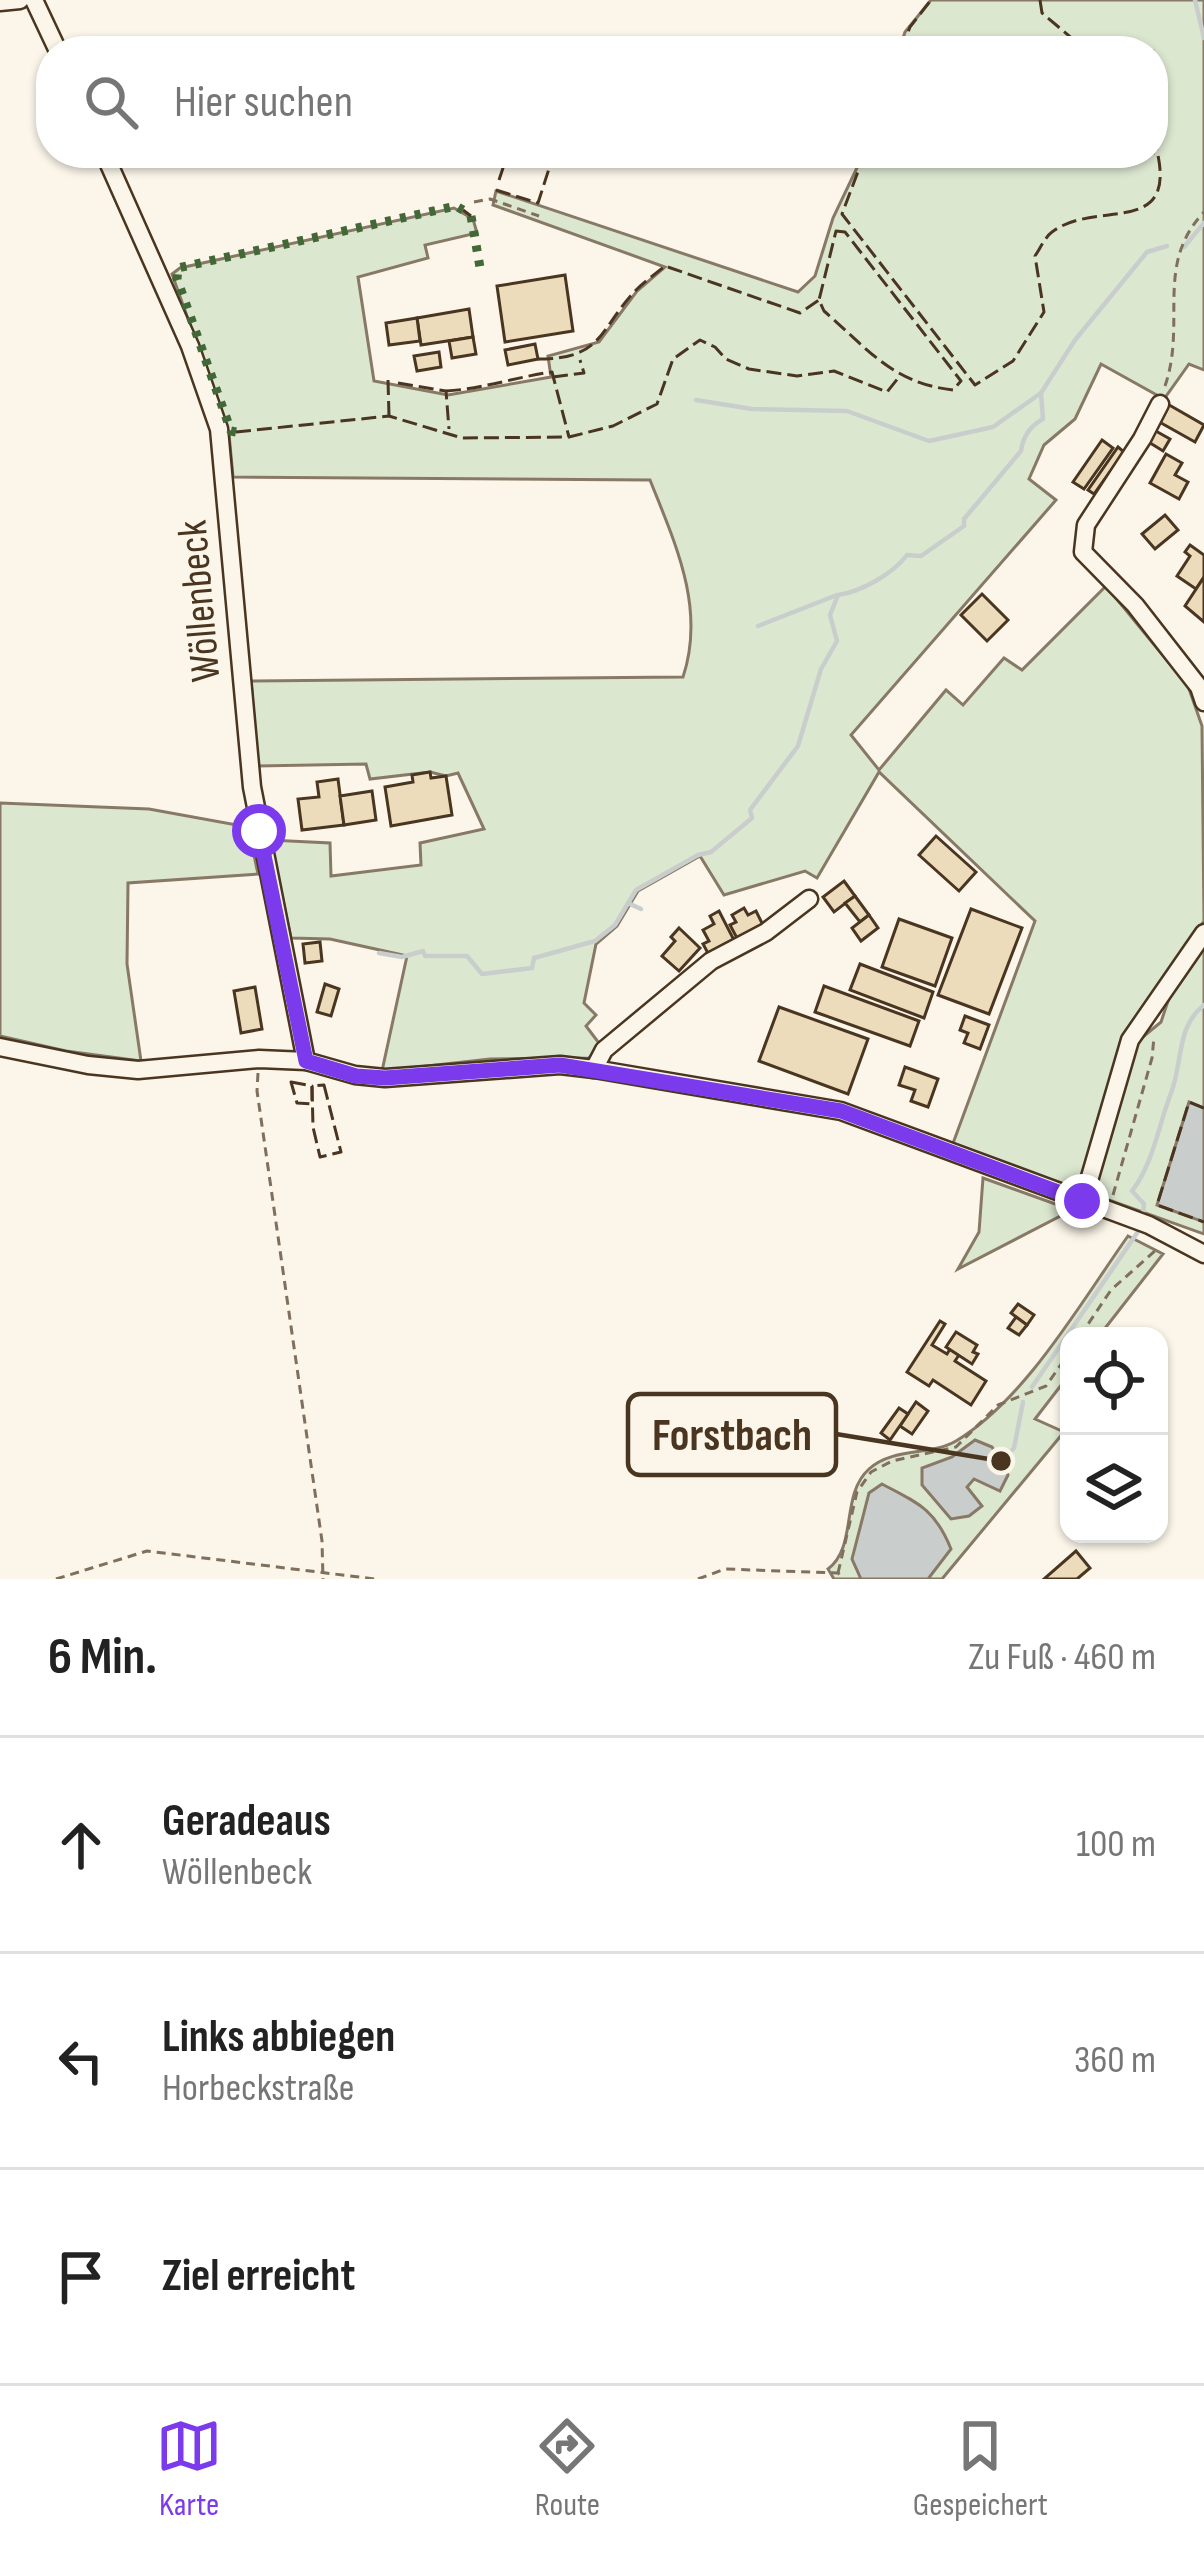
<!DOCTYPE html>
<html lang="de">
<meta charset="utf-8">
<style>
body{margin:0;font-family:"Sofia Sans Condensed",sans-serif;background:#f6f6f6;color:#222}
.controls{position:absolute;right:36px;bottom:36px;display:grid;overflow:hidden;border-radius:24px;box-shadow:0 3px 9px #0004}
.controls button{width:108px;height:108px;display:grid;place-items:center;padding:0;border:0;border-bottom:3px solid #e0e0e0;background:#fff;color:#222;font:60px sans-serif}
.stop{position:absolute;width:36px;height:36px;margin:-27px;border:9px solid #7c3aed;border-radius:50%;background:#fff}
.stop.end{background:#7c3aed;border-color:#fff;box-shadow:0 3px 12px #0008}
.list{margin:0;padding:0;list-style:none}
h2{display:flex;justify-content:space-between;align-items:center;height:156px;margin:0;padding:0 48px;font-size:51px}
h2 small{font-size:39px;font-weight:400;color:#767676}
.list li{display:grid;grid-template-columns:78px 1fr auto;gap:36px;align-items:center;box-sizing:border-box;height:216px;padding:0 48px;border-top:3px solid #e0e0e0}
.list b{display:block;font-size:45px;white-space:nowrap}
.list p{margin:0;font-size:39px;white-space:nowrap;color:#767676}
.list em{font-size:39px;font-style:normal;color:#767676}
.icon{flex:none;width:66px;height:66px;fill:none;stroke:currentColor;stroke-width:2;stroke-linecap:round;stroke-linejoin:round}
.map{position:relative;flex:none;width:1204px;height:1579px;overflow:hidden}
.search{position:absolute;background:#fff;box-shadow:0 3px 9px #0004;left:36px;right:36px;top:36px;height:132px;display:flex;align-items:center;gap:30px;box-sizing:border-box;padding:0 42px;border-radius:48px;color:#767676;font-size:45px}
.sheet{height:804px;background:#fff}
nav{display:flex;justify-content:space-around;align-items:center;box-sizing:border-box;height:168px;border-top:3px solid #e0e0e0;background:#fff;font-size:33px;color:#767676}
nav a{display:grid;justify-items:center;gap:6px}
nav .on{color:#7c3aed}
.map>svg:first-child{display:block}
</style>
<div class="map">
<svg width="1204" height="1579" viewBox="0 0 1204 1579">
<rect width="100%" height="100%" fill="#fbf6e9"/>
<g fill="#dce7d0" stroke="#887966" stroke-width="3">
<path d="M931 0H1204V370L1189 364 1164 399 1101 364 1075 419 1044 445 1029 479 1056 500 851 735 879 770 946 690 963 705 1004 658 1022 670 1106 586 1188 686 1202 726 1204 921 1140 1018 1081 1191 952 1146 1035 921 879 772 817 878 805 871 724 895 700 856 638 891 617 926 596 944 584 1003 596 1015 586 1026 602 1047 589 1058 490 1059 382 1071 407 956 330 939 291 938 270 840 330 843 331 876 421 865 420 843 484 829 458 773 446 776 430 772 370 779 366 764 258 766 251 681 683 677C706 608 675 543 650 480L233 477 229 434 172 274 180 268 454 208 473 219 477 233 425 245 428 258 358 277 374 381 448 395 551 377 548 356 599 342 637 291 665 267 493 205 496 191 798 292 815 276 833 218 864 153H1153V51H899L905 32Z"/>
<path d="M0 803 149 809 248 827 258 874 128 883 127 964 141 1061 66 1051 0 1036Z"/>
<path d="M1204 944V1234L1092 1194 1138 1041 1161 1022 1169 998Z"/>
<path d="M983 1178 1072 1210 958 1269 979 1232Z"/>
<path d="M1128 1236 1163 1254 1099 1336H1069V1375L1035 1419 1064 1432 942 1579H834L828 1569C858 1546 840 1495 869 1469 893 1447 931 1456 956 1441 1026 1399 1081 1302 1128 1236Z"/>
</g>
<g fill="#c9cecd" stroke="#887966" stroke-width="3">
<path d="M1189 1102 1204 1108V1222L1157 1205Z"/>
<path d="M975 1440 992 1447 1008 1475 1000 1491 974 1479 967 1487 982 1506 969 1516 951 1519 922 1485V1468L952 1457Z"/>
<path d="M882 1484C918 1503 935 1509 951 1549L928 1579H861L852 1559 869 1493Z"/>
</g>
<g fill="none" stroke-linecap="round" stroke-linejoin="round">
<g stroke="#c9cecd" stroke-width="4.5">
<path d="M1195 0 1204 38"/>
<path d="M1184 247 1204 223"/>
<path d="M696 400 752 409 847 411 929 441 993 427 1041 393 1075 340 1147 252 1167 246"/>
<path d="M758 626 837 595"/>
<path d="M628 903 641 909"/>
<path d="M379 953 402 957 423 951 425 956H467L482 974 532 968 534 958 595 941 615 925 636 890 698 855 711 852 752 818 750 810 798 746 821 669 837 641 830 615 838 595C860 592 893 574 907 555L921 556 964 526V519L1021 451C1023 436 1030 426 1043 419L1041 393"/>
<path d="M1143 1213 1144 1204 1132 1191C1153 1164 1159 1124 1171 1093 1183 1062 1176 1027 1204 1005"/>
<path d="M1032 1387 1137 1233"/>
<path d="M1001 1461 1014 1448 1023 1402"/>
</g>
</g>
<g fill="#ecdcbc" stroke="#4a3520" stroke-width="3">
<path d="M565 275 573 331 505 342 497 286Z"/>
<path d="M469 309 473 337 421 345 417 318Z"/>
<path d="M417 318 420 341 389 345 386 323Z"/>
<path d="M473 337 476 354 452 358 449 341Z"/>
<path d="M535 344 538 359 508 365 505 350Z"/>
<path d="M439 352 441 367 417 371 414 356Z"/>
<path d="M1164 402 1204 425 1195 442 1154 419Z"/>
<path d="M1154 430 1170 439 1163 451 1147 441Z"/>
<path d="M1102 440 1113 448 1084 489 1073 482Z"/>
<path d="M1118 447 1124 452 1094 494 1088 490Z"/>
<path d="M1166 454 1182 463 1175 475 1188 482 1179 499 1150 483Z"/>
<path d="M1165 515 1178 530 1155 549 1142 534Z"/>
<path d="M1190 545 1204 555V577L1196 589 1177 576 1190 556 1185 552Z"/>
<path d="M1204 577V622L1185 606Z"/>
<path d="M982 594 1008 620 987 641 961 615Z"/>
<path d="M430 772 431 778 446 776 452 815 391 826 385 787 413 782 412 775Z"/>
<path d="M338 779 344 825 302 830 298 799 319 797 317 782Z"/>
<path d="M372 791 376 820 344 825 340 796Z"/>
<path d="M936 836 976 872 959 891 919 855Z"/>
<path d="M844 881 855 896 834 912 823 897Z"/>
<path d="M855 896 869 915 860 922 845 903Z"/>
<path d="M744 908 748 915 756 911 764 927 738 940 730 925 736 922 732 915Z"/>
<path d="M971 909 1022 928 989 1014 938 995Z"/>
<path d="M719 911 735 942 709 955 703 944 709 941 703 930 714 924 710 916Z"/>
<path d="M869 915 878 928 861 941 852 928Z"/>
<path d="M899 919 952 938 935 986 882 967Z"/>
<path d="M679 928 700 948 679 971 662 956 675 941 671 937Z"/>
<path d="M320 942 322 961 305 963 303 944Z"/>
<path d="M860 964 933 992 924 1018 850 990Z"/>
<path d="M325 984 339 989 331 1016 317 1012Z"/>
<path d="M824 986 919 1021 910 1046 815 1012Z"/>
<path d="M255 987 262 1029 241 1033 234 991Z"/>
<path d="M779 1007 868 1039 848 1094 759 1061Z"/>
<path d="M965 1016 989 1025 980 1049 964 1043 968 1033 960 1030Z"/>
<path d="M905 1067 938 1079 928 1107 911 1101 915 1090 899 1085Z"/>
<path d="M1018 1304 1034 1315 1027 1325 1011 1313Z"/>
<path d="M1016 1317 1027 1325 1019 1335 1008 1328Z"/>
<path d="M940 1321 945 1324 932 1345 947 1354 950 1349 959 1355 955 1361 986 1381 971 1405 933 1380 929 1386 907 1372Z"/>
<path d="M956 1332 977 1345 973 1352 978 1354 972 1364 946 1347Z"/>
<path d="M916 1402 928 1411 912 1434 900 1426Z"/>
<path d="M899 1408 908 1414 890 1440 881 1433Z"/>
<path d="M1076 1551 1090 1568 1077 1579H1044Z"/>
</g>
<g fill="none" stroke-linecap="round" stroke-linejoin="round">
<g stroke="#4a3520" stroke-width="21">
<g id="minor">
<path d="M34 0 58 51"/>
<path d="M0 2 20 0"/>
<path d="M104 153 190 346 219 429 252 787 306 1061"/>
<path d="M1160 404 1142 439 1086 525 1083 552 1135 605 1199 687 1204 702"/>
<path d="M0 1047 88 1065 138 1070 259 1059 306 1061 355 1075 385 1078 560 1065 594 1069 841 1111 1149 1225 1204 1254"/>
<path d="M594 1069 604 1050 711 961 766 932 809 899"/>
<path d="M1083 1201 1130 1040 1204 933"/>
</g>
</g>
<g stroke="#7f6f5c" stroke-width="3" stroke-dasharray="9 6" stroke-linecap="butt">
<path d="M474 202 490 199 539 216"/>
<path d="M1165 386C1187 322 1154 265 1204 212"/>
<path d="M258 1073 257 1091 322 1541 323 1579"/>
<path d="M1113 1195 1152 1058 1154 1037"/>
<path d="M1080 1336 1111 1290 1157 1249"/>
<path d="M838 1573 857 1492 871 1472 892 1461 956 1447 998 1405 1046 1386 1069 1353"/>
<path d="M56 1579 147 1551 375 1579"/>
<path d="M698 1579 725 1569 838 1573 844 1579"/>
</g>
<use href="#minor" stroke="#fbf6e9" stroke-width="16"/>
<g stroke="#436837" stroke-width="9" stroke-dasharray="6 9" stroke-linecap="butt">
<path d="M471 216 481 273"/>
<path d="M236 432 231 431 177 279 178 268 456 206 463 210"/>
</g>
<g stroke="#4a3520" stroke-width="3" stroke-dasharray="15 6" stroke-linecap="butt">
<path d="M1040 0 1042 13 1087 51"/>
<path d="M901 51 910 27 931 0"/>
<path d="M569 153 582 160 596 153"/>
<path d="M865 153 842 214 975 385 1013 361 1044 312 1035 256C1040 249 1045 237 1052 232 1098 197 1186 243 1153 136"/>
<path d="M499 180 508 153"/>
<path d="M496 190 538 203 554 153"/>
<path d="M463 210 471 216"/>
<path d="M836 231 845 232 961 381 953 390C892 383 868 349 824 311L819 300Z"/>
<path d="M538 359C603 359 598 331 635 291 644 282 655 274 665 266L800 313 819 300"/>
<path d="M553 377 584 373 580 360"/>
<path d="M398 383 446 391 449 429"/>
<path d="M446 391C482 389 516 377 552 372L569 437"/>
<path d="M389 416 388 380 392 382"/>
<path d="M236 432 389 416 462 438 569 437 613 426 657 404 673 359 700 340 715 347 726 359 749 369 797 376 834 371 887 392 899 377"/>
<path d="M291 1082 312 1086V1104L297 1103Z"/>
<path d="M324 1085 341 1152 320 1157 313 1127 312 1086Z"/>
<path d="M1204 1108 1189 1102 1157 1205 1204 1222"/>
</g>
</g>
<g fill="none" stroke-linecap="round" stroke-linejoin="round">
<path stroke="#7c3aed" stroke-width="15" d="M259 831 306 1061 356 1076 385 1078 560 1065 841 1111 1082 1201"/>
</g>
<g text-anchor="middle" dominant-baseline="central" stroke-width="9" stroke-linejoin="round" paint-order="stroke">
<g font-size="42" fill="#4a3520" stroke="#fbf6e9">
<text transform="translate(200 601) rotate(-95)">Wöllenbeck</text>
</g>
</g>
<path fill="none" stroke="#4a3520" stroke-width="4.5" d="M1001 1461L836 1434"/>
<circle fill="#4a3520" stroke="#fbf6e9" stroke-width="4.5" cx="1001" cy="1461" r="12"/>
<rect fill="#fbf6e9" stroke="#4a3520" stroke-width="4.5" x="628" y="1394" width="208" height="81" rx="12"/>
<g font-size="45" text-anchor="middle" font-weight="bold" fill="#4a3520">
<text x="732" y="1450">Forstbach</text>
</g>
</svg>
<div class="controls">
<button><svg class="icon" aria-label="locate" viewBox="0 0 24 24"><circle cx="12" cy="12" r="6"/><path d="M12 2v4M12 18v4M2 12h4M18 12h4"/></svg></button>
<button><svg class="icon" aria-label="layers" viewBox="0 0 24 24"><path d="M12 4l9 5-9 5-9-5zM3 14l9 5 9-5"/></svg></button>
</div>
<div class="stop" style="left:259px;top:831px"></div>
<div class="stop end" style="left:1082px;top:1201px"></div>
<div class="search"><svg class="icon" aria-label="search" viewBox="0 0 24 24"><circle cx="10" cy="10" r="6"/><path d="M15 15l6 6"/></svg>Hier suchen</div>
</div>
<section class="sheet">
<h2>6 Min.<small>Zu Fuß · 460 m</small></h2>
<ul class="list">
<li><svg class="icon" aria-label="ahead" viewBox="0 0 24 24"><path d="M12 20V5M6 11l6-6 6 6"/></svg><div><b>Geradeaus</b><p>Wöllenbeck</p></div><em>100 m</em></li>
<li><svg class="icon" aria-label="left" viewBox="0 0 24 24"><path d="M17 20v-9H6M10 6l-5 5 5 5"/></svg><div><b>Links abbiegen</b><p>Horbeckstraße</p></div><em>360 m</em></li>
<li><svg class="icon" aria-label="arrive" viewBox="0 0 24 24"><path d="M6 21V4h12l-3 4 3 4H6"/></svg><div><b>Ziel erreicht</b></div></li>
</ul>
</section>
<nav>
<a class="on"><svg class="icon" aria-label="map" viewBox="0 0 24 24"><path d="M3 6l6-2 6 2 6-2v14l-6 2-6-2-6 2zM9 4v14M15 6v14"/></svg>Karte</a>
<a><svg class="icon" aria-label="directions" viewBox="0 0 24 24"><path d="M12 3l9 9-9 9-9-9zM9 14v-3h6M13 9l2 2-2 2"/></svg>Route</a>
<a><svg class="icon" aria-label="saved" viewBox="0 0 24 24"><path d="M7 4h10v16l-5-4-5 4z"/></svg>Gespeichert</a>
</nav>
